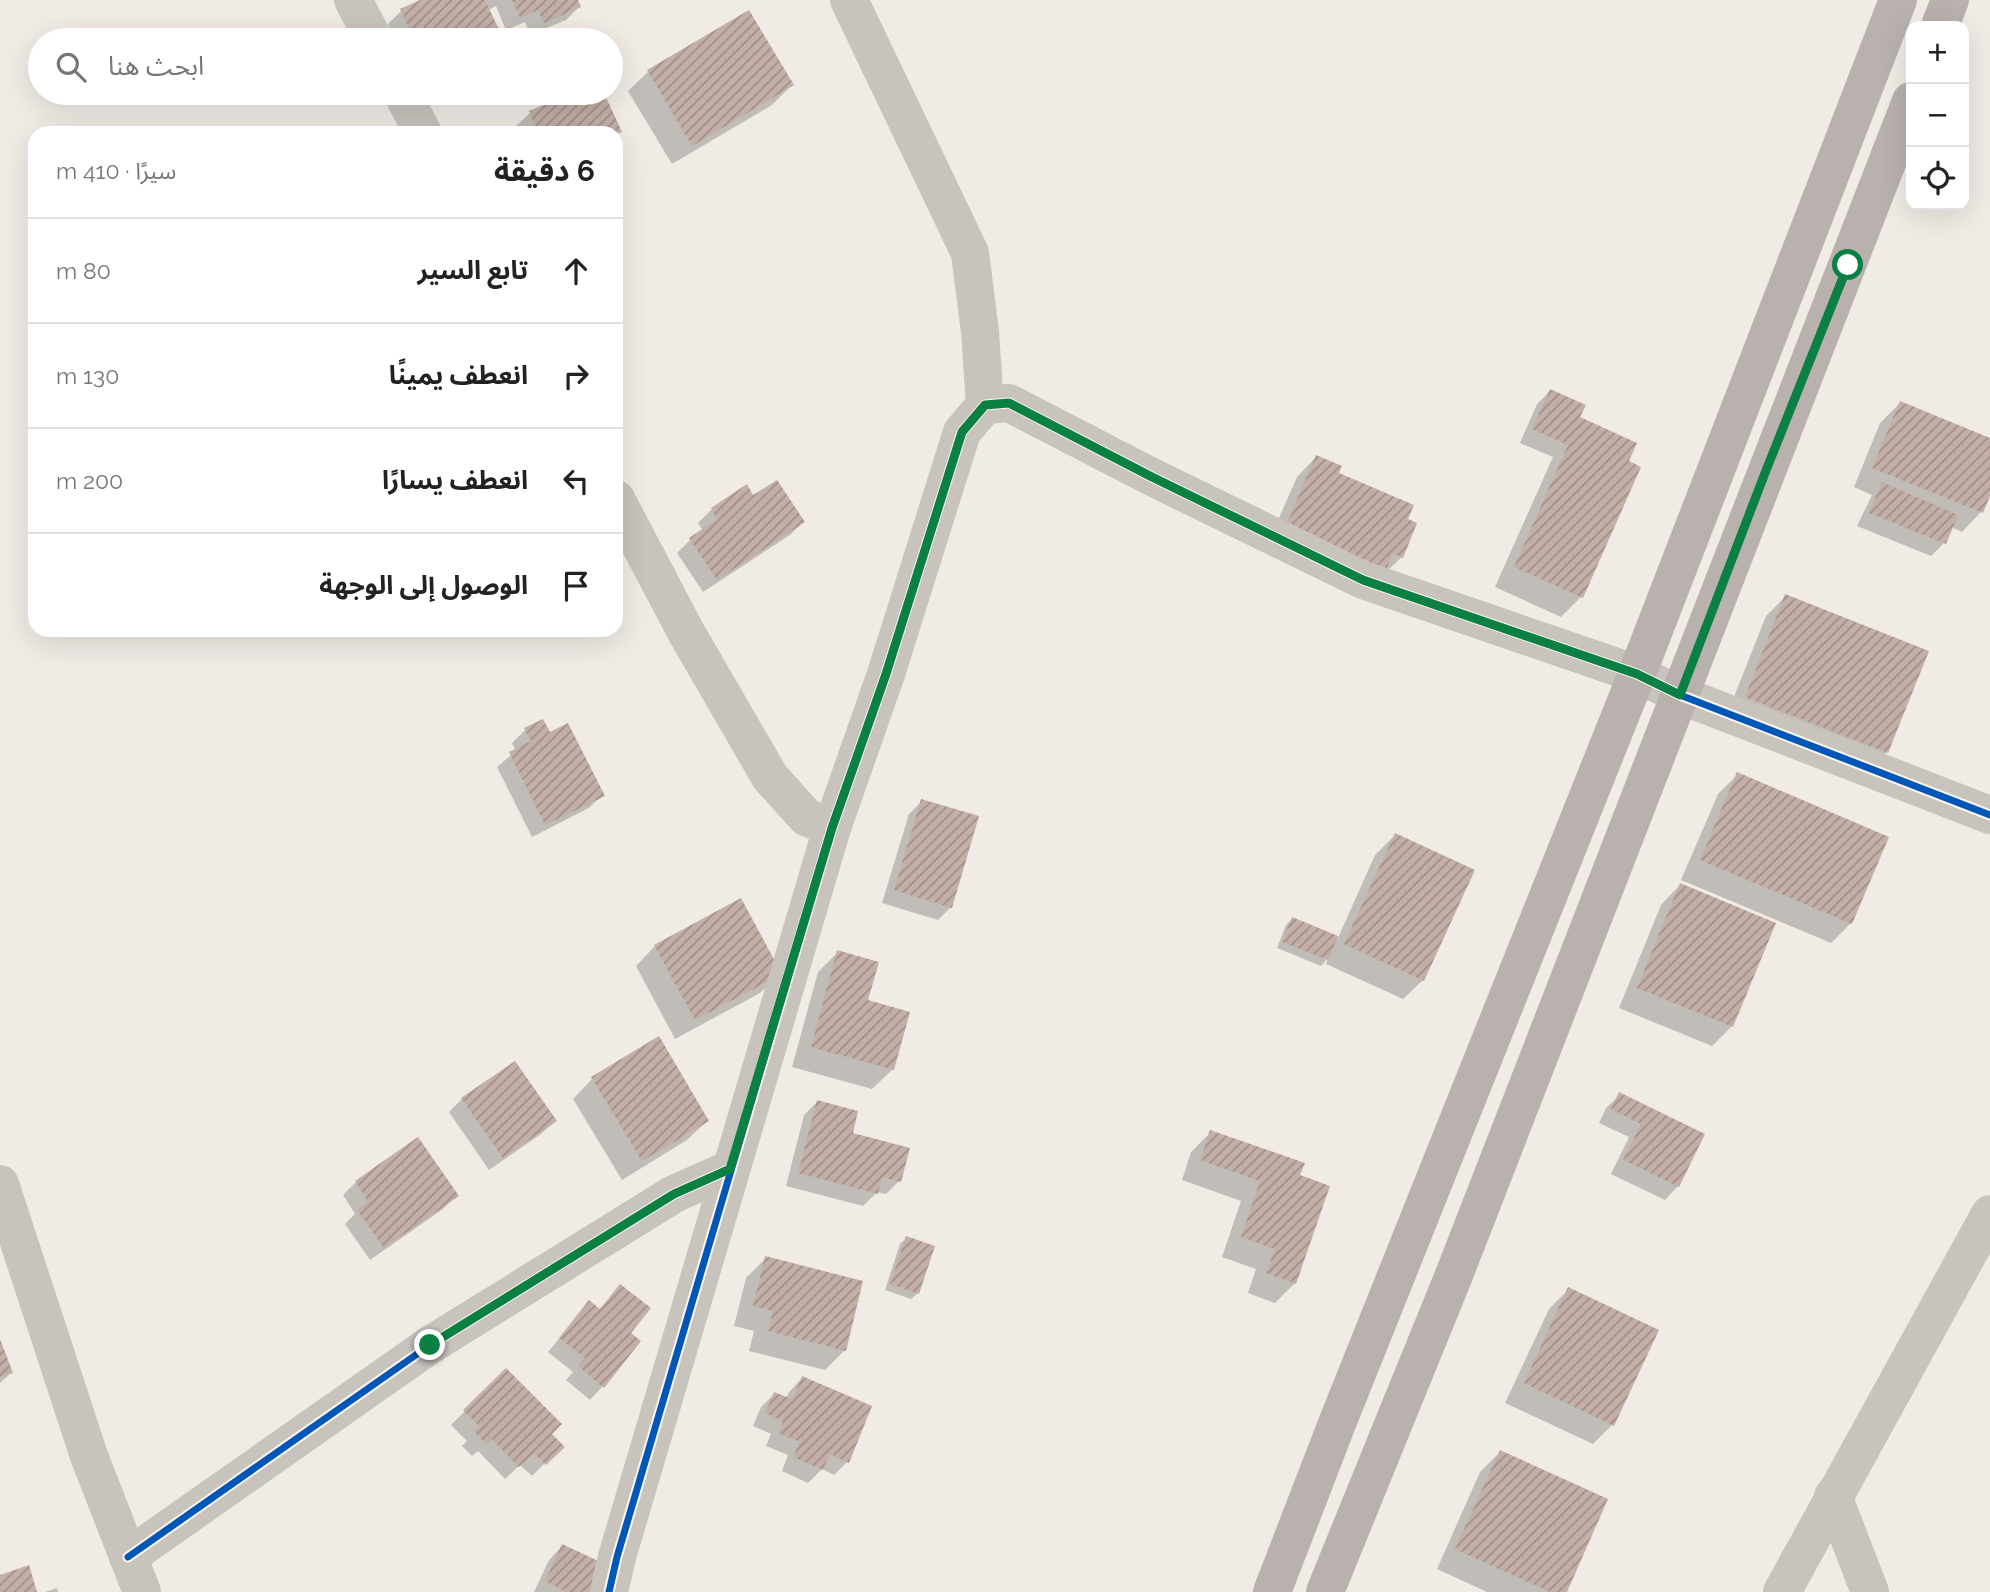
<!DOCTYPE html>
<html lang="ar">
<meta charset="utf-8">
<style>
body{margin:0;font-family:Raleway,"Noto Sans Arabic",sans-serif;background:#f2f2f2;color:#222;direction:rtl}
.controls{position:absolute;right:21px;top:21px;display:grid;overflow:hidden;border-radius:14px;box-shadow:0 7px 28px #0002}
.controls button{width:63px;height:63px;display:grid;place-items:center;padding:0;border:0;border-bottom:2px solid #e0e0e0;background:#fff;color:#222;font:35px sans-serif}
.stop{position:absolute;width:21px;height:21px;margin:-16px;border:5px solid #0b8043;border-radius:50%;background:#fff}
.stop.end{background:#0b8043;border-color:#fff;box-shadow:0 2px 7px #0008}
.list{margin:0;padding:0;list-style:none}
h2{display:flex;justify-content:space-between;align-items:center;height:91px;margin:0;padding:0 28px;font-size:30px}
h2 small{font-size:23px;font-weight:400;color:#767676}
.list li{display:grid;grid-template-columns:46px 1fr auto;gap:21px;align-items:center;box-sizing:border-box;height:105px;padding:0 28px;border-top:2px solid #e0e0e0}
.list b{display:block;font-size:26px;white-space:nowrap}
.list em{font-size:23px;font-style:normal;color:#767676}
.icon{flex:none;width:38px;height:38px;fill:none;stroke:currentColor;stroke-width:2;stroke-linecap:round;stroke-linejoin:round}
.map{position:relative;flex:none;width:1990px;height:1592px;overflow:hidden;direction:ltr}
.search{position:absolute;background:#fff;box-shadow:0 7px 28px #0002;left:28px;top:28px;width:595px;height:77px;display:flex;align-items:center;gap:18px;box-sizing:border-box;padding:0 24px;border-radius:38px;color:#767676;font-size:26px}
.panel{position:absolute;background:#fff;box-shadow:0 7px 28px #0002;left:28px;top:126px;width:595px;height:511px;border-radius:21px;direction:rtl}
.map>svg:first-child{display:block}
</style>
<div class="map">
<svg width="1990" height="1592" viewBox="0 0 1990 1592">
<defs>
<pattern id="building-hatch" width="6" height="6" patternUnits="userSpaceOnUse" patternTransform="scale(1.75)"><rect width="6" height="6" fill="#c3afa7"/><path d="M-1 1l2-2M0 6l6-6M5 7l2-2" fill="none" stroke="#a08f88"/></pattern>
</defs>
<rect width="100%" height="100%" fill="#f0ebe5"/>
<g fill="#0003">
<path d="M424 0H576L579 7 566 20 530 35 525 22 506 30 496 6 488 10 502 40H410L409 38 396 40 388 24 401 11Z"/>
<path d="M648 72 792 85 772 105 672 164 628 91Z"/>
<path d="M575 93H602L620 131 616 135V133H520L516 126 530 113Z"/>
<path d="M1550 391 1578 418 1581 597 1561 617 1495 587 1553 457 1520 443 1537 404Z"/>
<path d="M1900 403 1990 440V491L1981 512 1962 532 1951 527 1944 543 1931 556 1857 526 1872 495 1854 487 1880 423Z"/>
<path d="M1316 457 1337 474 1405 520 1402 557 1382 576 1264 552 1297 477Z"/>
<path d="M746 487 753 498 803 522 790 535 703 592 677 553 690 540 703 531 698 523 712 509Z"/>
<path d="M1786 596 1887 752 1867 772 1726 717 1766 616Z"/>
<path d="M542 721 549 734 602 795 589 808 532 837 497 767 516 751 512 743 525 730Z"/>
<path d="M1738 774 1851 923 1831 943 1681 880 1718 794Z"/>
<path d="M922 801 951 907 938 920 882 903 909 814Z"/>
<path d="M1395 835 1423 980 1403 999 1326 964 1328 958 1321 966 1277 948 1286 925 1292 919 1338 938 1375 855Z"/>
<path d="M1680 885 1732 1026 1712 1046 1619 1008 1661 905Z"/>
<path d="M655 946 780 973 760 993 675 1039 636 966Z"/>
<path d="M838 952 866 1002 908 1013 892 1070 872 1089 792 1067 818 972Z"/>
<path d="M592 1079 707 1121 687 1140 622 1180 573 1099Z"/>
<path d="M1620 1095 1703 1135 1678 1186 1665 1200 1611 1174 1629 1137 1599 1123 1606 1108Z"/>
<path d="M462 1099 555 1121 541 1134 489 1170 449 1112Z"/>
<path d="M817 1102 899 1181 886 1194 877 1192 863 1206 786 1186 804 1115Z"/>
<path d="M1211 1132 1298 1177 1295 1283 1275 1303 1248 1293 1256 1269 1222 1257 1241 1201 1182 1180 1191 1152Z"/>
<path d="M417 1140 456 1196 443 1209 370 1260 345 1224 355 1214 343 1195 356 1182Z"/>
<path d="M906 1238 918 1293 911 1299 885 1290 900 1244Z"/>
<path d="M766 1258 845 1350 825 1370 749 1351 754 1331 734 1326 746 1278Z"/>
<path d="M620 1286 628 1333 603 1386 590 1400 566 1380 573 1372 548 1352 589 1303 599 1310Z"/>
<path d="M1569 1289 1612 1425 1593 1444 1505 1403 1549 1309Z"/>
<path d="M0 1343 11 1373 0 1383Z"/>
<path d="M506 1370 550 1434 562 1446 532 1476 520 1465 505 1479 478 1451 472 1456 462 1446 467 1441 451 1425Z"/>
<path d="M802 1378 847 1462 834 1475 822 1469 808 1483 782 1471 788 1455 766 1446 771 1434 753 1426 761 1407 774 1394 786 1399 789 1392Z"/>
<path d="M1500 1452 1565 1592H1487L1437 1569 1480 1472Z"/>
<path d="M562 1546 597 1592H534L549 1560Z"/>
<path d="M57 1588 58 1592H45Z"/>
</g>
<g fill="url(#building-hatch)">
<path d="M420 0H485L504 40H429L423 26 411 32 400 9Z"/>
<path d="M512 0H578L581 7 544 23 538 10 520 18Z"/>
<path d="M749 10 794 85 692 146 647 70Z"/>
<path d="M571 93H604L622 132 616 134 538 133 529 111Z"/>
<path d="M1550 389 1586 405 1580 417 1637 443 1629 461 1641 467 1583 598 1514 567 1568 445 1532 429Z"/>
<path d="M1900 401 1990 438V496L1983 513 1872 468Z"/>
<path d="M1316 455 1342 466 1339 473 1414 505 1408 519 1417 523 1403 558 1393 553 1384 576 1283 532Z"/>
<path d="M777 480 805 522 717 580 689 538 717 519 711 508 747 484 753 495Z"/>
<path d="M1882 482 1958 515 1946 544 1869 513Z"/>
<path d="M1785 594 1929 651 1888 753 1745 697Z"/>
<path d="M543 719 550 732 568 723 605 796 545 825 509 752 531 741 524 728Z"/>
<path d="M1737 772 1889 837 1852 924 1700 860Z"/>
<path d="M921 799 979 816 952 908 894 890Z"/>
<path d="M1395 833 1475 870 1424 981 1344 944Z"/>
<path d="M1680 883 1776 923 1733 1027 1637 988Z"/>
<path d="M741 898 782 974 695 1020 654 945Z"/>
<path d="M1292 917 1338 936 1328 960 1282 942Z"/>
<path d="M837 950 879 962 868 1000 910 1012 894 1070 811 1047Z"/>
<path d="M659 1036 709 1121 642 1161 591 1077Z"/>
<path d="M515 1061 557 1121 503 1158 461 1098Z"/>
<path d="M1619 1092 1705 1134 1679 1187 1623 1160 1641 1124 1611 1109Z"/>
<path d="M817 1100 858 1111 853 1133 910 1148 901 1182 882 1177 878 1194 798 1173Z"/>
<path d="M1210 1130 1305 1163 1300 1175 1330 1186 1296 1284 1266 1273 1275 1249 1241 1237 1260 1181 1200 1160Z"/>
<path d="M418 1137 459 1196 384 1248 357 1210 368 1201 355 1181Z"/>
<path d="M906 1236 935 1246 919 1294 890 1284Z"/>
<path d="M765 1256 863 1281 846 1351 768 1331 773 1311 753 1306Z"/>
<path d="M620 1284 651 1308 631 1333 641 1341 604 1388 578 1366 585 1358 559 1338 589 1300 600 1309Z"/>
<path d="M1568 1287 1659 1330 1614 1426 1524 1383Z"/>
<path d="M0 1339 13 1373 0 1377Z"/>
<path d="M506 1368 562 1424 552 1434 565 1447 546 1465 534 1453 519 1467 492 1439 486 1444 474 1431 479 1426 463 1410Z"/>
<path d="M802 1376 872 1406 849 1463 830 1454 823 1470 793 1457 800 1442 778 1433 783 1421 765 1413 774 1392 792 1399Z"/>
<path d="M1500 1450 1608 1499 1567 1592H1550L1455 1549Z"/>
<path d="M562 1544 611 1567 599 1592H567L545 1581Z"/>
<path d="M29 1565 37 1592H0V1575Z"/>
</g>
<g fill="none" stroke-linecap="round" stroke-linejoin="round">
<g stroke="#c9c3be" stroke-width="38">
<path d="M353 0 374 40"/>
<path d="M849 0 970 253 980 332 985 405"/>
<path d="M402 93 423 133"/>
<path d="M616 499 686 632 770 777 806 817 832 828"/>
<path d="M0 1184 89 1456 142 1592"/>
<path d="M1833 1496 1870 1592"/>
<path d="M128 1557 430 1345 674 1194 730 1169"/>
<path d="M609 1592 617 1557 832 828 886 674 962 432 985 405 1009 403 1152 477 1363 580 1637 674 1680 695 1990 815"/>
<path d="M1782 1592 1990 1214"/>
</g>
<g stroke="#b8b1ad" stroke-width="38">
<path d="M1940 26 1950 0"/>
<path d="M1272 1592 1336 1426 1637 674 1898 0"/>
<path d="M1325 1592 1454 1275 1911 101"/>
</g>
<g stroke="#fbf5ee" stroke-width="11">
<g id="cycleway">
<path d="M128 1557 430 1345 674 1194 730 1169"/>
<path d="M609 1592 617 1557 832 828 886 674 962 432 985 405 1009 403 1152 477 1363 580 1637 674 1680 695 1990 815"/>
</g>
</g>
<use href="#cycleway" stroke="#0057b8" stroke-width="7"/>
</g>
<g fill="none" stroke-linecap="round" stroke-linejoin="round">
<path stroke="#0b8043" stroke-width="9" d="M430 1345 674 1194 730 1169 832 828 886 674 962 432 985 405 1009 403 1152 477 1363 580 1637 674 1680 695 1765 473 1848 265"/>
</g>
</svg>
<div class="controls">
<button>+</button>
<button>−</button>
<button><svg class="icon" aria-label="locate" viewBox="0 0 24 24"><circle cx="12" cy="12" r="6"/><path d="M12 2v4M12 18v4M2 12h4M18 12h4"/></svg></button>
</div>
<div class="stop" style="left:1848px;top:265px"></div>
<div class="stop end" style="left:430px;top:1345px"></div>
<div class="search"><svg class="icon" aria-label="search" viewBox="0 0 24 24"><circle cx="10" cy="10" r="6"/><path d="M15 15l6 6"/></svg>ابحث هنا</div>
<section class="panel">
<h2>6 دقيقة<small>سيرًا · 410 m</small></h2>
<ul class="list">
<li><svg class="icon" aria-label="ahead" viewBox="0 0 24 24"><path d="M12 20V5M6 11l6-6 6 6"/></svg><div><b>تابع السير</b></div><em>80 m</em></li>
<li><svg class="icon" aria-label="right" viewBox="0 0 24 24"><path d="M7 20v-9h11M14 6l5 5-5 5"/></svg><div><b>انعطف يمينًا</b></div><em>130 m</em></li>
<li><svg class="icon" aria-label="left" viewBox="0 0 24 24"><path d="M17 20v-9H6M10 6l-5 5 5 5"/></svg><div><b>انعطف يسارًا</b></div><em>200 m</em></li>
<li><svg class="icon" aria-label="arrive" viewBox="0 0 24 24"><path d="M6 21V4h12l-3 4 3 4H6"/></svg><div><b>الوصول إلى الوجهة</b></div></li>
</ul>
</section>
</div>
